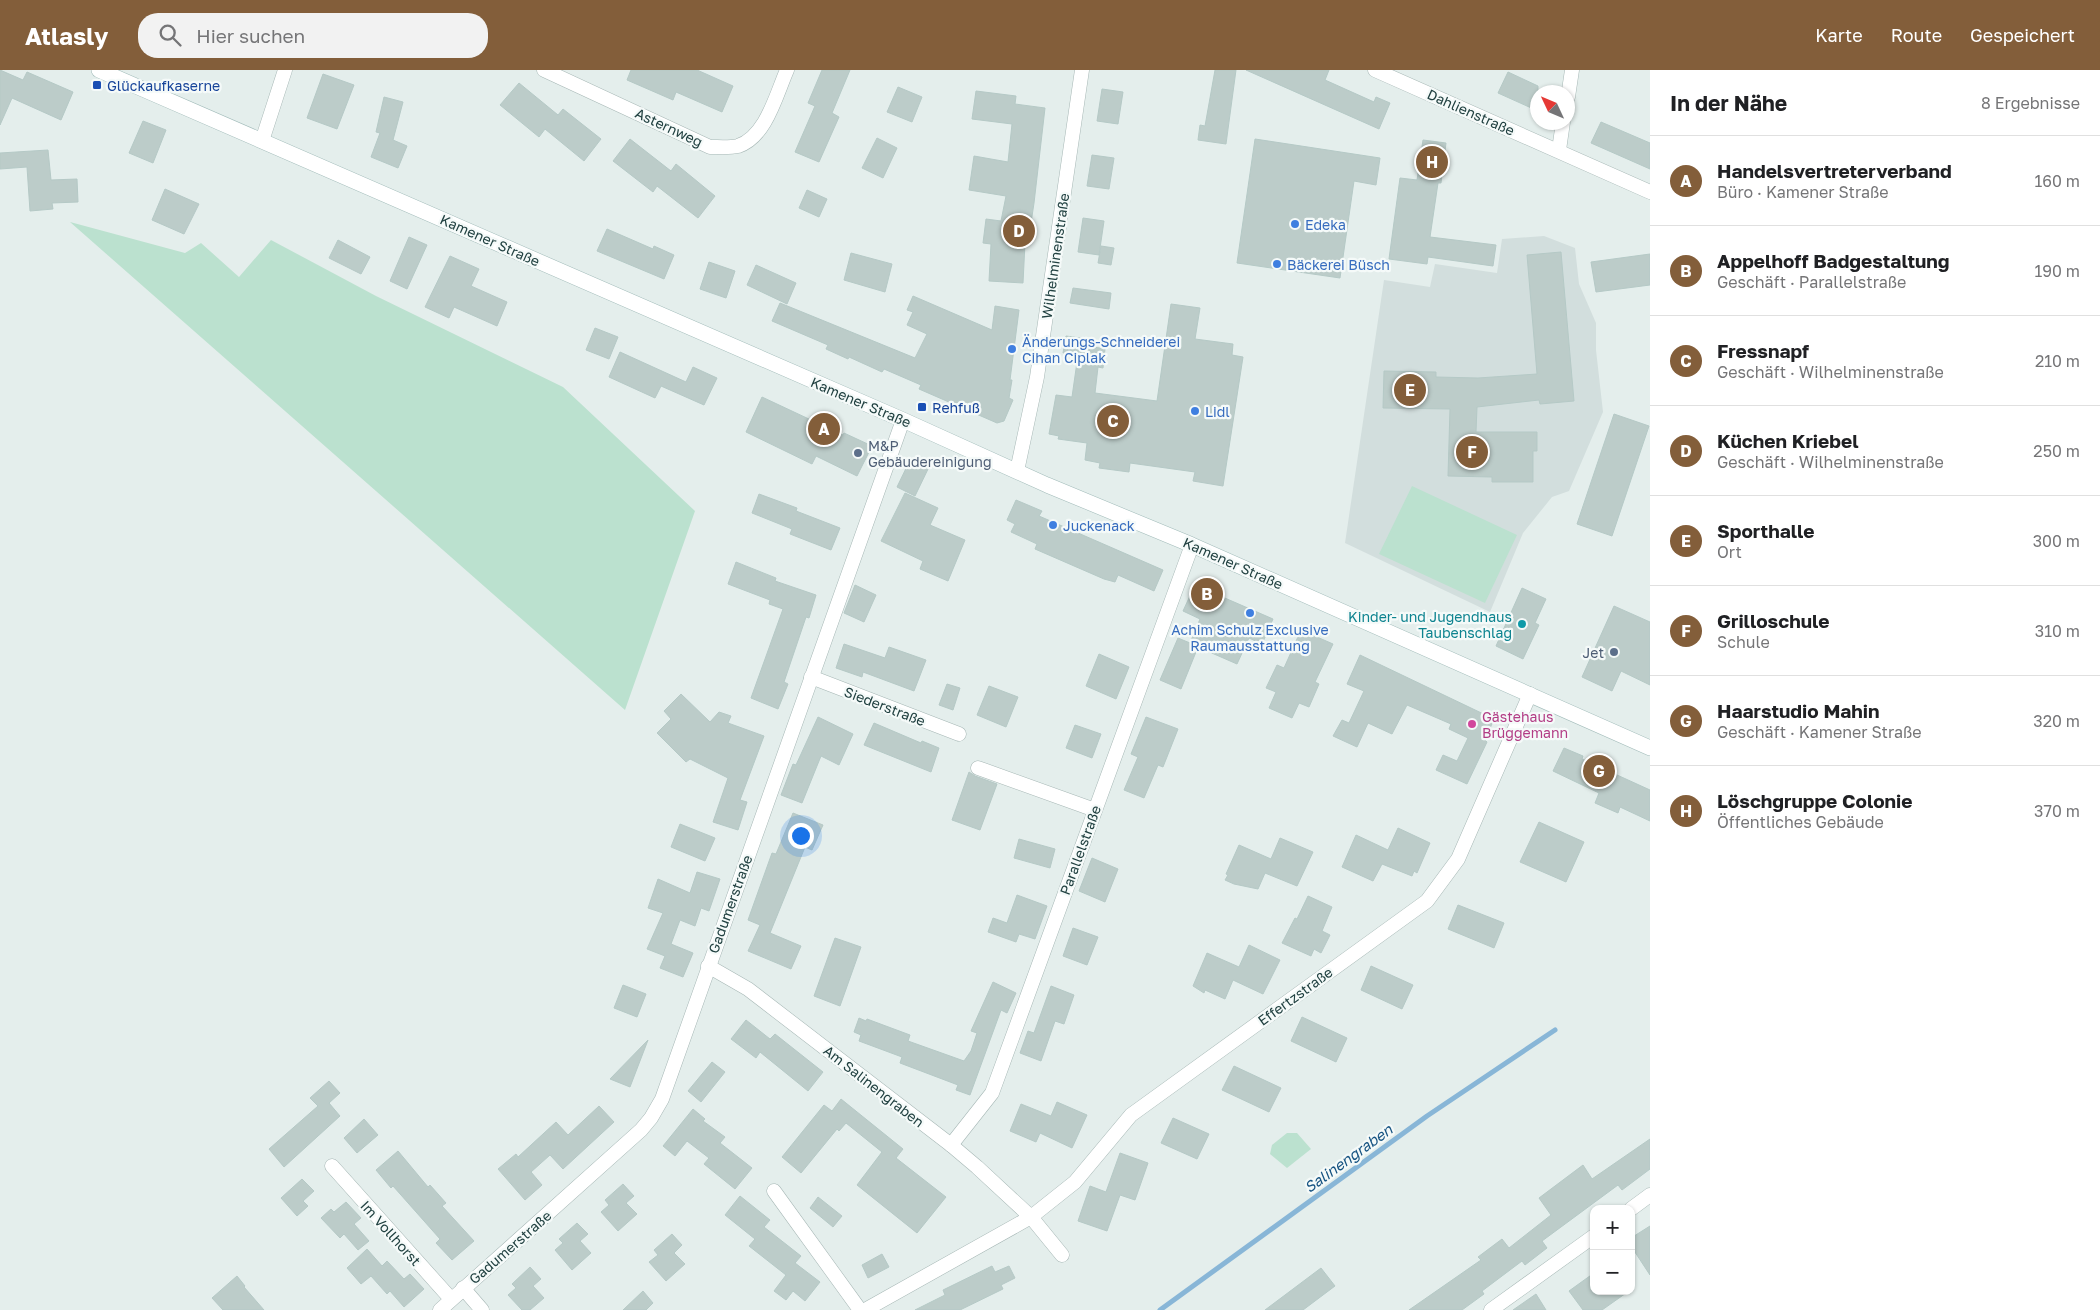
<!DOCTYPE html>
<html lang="de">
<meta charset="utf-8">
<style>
body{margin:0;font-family:"Golos Text",sans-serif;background:#f2f2f2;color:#202124}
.controls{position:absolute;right:15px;bottom:15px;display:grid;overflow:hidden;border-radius:10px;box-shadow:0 1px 4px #0004}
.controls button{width:45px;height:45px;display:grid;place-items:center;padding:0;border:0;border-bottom:1px solid #e0e0e0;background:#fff;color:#202124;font:25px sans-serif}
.compass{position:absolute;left:1530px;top:15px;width:45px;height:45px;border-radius:50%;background:#fff;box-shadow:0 1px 4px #0004;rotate:314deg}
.you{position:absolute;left:800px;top:765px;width:18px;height:18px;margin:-12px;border:4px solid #fff;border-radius:50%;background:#1a73e8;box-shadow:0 0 0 8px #1a73e833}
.badge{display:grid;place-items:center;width:32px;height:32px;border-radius:50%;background:#835e3a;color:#fff;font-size:16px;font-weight:700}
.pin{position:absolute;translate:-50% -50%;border:2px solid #fff;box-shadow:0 1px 5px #0006}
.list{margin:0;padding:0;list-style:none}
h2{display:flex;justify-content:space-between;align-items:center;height:65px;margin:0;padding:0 20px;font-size:21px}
h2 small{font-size:16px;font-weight:400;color:#757577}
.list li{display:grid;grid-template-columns:32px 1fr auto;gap:15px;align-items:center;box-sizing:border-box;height:90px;padding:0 20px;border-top:1px solid #e0e0e0}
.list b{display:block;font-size:19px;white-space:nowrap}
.list p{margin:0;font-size:16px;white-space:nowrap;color:#757577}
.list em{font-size:16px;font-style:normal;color:#757577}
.icon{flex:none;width:28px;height:28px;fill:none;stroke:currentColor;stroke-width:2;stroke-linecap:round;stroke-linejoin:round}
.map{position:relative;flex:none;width:1650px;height:1240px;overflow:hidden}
header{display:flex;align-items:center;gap:30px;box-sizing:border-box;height:70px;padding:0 25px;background:#835e3a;color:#fff}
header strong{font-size:24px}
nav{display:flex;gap:28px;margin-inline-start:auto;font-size:18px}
.search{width:350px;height:45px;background:#f2f2f2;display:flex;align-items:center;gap:12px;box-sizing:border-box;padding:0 18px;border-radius:20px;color:#757577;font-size:19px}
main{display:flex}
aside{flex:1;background:#fff}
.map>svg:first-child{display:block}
</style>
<header>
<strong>Atlasly</strong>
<div class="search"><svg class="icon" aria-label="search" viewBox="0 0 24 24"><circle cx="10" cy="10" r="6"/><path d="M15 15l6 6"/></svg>Hier suchen</div>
<nav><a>Karte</a><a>Route</a><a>Gespeichert</a></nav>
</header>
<main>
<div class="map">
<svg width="1650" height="1240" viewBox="0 0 1650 1240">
<rect width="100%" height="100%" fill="#e4eeec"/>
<path fill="#d2dedd" d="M1544 166 1575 178 1579 214 1596 253V280L1603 342 1569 421 1552 427 1523 463 1490 542 1345 473 1384 210 1430 217 1435 194 1497 203 1502 169Z"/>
<g fill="#bbe1cf">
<path d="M70 152 185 183 201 173 239 207 271 170 376 226 563 317 695 441 625 640Z"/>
<path d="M1412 416 1517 465 1485 533 1379 484Z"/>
<path d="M1287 1063H1297L1311 1079 1287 1098 1270 1084 1272 1075Z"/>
</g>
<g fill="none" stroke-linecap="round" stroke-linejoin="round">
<path stroke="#88b6d7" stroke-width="5" d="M1160 1240 1427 1046 1555 960"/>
</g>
<g fill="#bcccc9" stroke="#b5c9c6">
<path d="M0 0 23 10 27 2 73 22 61 50 12 28 0 55Z"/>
<path d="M631 0H697L733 16 722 42 676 22 673 30 627 10Z"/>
<path d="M822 0H850L832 43 839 47 819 92 795 82 815 36 808 33Z"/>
<path d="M1215 0H1236L1226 74 1198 70 1200 55 1205 56Z"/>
<path d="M1246 0H1329L1325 10 1374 32 1376 27 1390 33 1379 59Z"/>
<path d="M1508 2 1538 16V41L1498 23Z"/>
<path d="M323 4 354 15 337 59 307 48Z"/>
<path d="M519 13 558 45 563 39 601 69 584 91 545 59 539 67 500 35Z"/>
<path d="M898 17 922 27 912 52 887 42Z"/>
<path d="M1102 19 1123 22 1118 54 1097 51Z"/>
<path d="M976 21 1016 26 1015 34 1045 38 1034 133 1028 173H1025L1023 213 989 211 991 174 983 173 986 149 1001 151 1006 126 969 120 974 86 1008 92 1012 54 972 49Z"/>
<path d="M384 27 403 32 393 70 407 76 398 98 371 87 380 63 376 62Z"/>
<path d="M143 51 166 60 153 93 129 83Z"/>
<path d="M1601 52 1650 73V99L1591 73Z"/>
<path d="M877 68 897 78 883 108 862 98Z"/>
<path d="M630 69 671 101 676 94 715 126 698 148 657 116 653 122 613 91Z"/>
<path d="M1255 69 1380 88 1376 115 1354 111 1340 208 1237 193Z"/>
<path d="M1423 70 1446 73 1441 113H1438L1430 167 1496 175 1493 196 1428 187 1427 194 1389 189 1400 108 1417 110Z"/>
<path d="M48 80 51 110 77 109 78 132 52 133 53 139 30 141 27 97 0 99V83Z"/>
<path d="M1092 85 1114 88 1109 119 1087 116Z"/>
<path d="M165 119 199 134 184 164 152 150Z"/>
<path d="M807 120 827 129 819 147 799 138Z"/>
<path d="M1083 148 1104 151 1099 185 1078 182Z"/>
<path d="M607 159 653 179 654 176 674 185 664 209 597 181Z"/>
<path d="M409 167 427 175 407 219 390 211Z"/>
<path d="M338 170 370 187 361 204 329 188Z"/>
<path d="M1101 176 1114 178 1111 195 1098 193Z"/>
<path d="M1561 182 1574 331 1540 334 1539 330 1477 337 1476 362H1537V381H1533V412H1492V407L1448 406 1450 339 1383 338 1384 301 1436 302V307L1478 308 1537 304 1527 185Z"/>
<path d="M851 183 892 194 885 222 844 210Z"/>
<path d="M1650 184V215L1596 222 1591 192Z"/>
<path d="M450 186 479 199 471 216 507 232 497 256 454 237 449 248 425 237Z"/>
<path d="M709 192 735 201 726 228 700 219Z"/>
<path d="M756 195 796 213 787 234 747 215Z"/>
<path d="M1073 218 1111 223 1109 239 1070 233Z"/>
<path d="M913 226 992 260 995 236 1019 240 1010 310H1012L1009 328 1013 330 1004 351 997 353 919 319 921 315 884 299 882 302 849 287 848 289 826 279 828 275 772 251 780 233 915 288 927 264 907 255 913 242 907 240Z"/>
<path d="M1171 234 1200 238 1195 269 1233 274 1232 285 1243 287 1223 416 1193 411 1195 402 1130 393 1129 402 1099 398 1100 393 1085 390 1087 373 1058 369 1059 366 1049 364 1056 325 1072 327 1078 285 1063 283 1066 266 1095 270 1094 277 1105 279 1103 298 1098 297 1095 323 1157 331Z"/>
<path d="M595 258 618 267 609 289 586 280Z"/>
<path d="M620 282 686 312 693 297 717 308 704 335 661 316 655 328 609 307Z"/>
<path d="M762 327 843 365 844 363 872 376 857 406 816 386 812 394 746 362Z"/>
<path d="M1614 344 1649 356 1612 466 1577 454Z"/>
<path d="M911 388 929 397 915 426 897 417Z"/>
<path d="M905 423 938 438 930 455 965 470 948 511 920 499 923 491 881 471Z"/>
<path d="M759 424 797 438 796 441 840 458 831 480 790 464 792 459 752 443Z"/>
<path d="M1016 430 1042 441 1039 446 1163 500 1154 521 1118 505 1115 512 1104 509 1035 479 1037 474 1011 462 1015 454 1007 450Z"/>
<path d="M736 492 776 508 775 511 816 525 809 548 806 547 784 612 788 614 778 639 751 628 783 539 769 534 770 530 728 514Z"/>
<path d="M855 515 876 525 864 552 844 543Z"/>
<path d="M1195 515 1273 549 1262 574 1249 568 1237 594 1198 577 1181 619 1160 610 1178 568 1190 573 1200 549 1183 541Z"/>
<path d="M1522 518 1546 529 1535 553 1539 555 1523 589 1496 576Z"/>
<path d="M1614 536 1650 552V615L1621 601 1612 621 1582 607Z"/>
<path d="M1301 560 1333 574 1315 612 1319 614 1309 637 1299 633 1292 648 1269 638 1276 622 1266 618 1277 595 1284 598Z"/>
<path d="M844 574 885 588 889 577 926 590 914 621 863 602 862 607 836 598Z"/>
<path d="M1099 584 1129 597 1116 629 1086 616Z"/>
<path d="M1360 585 1494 649 1485 670 1487 672 1467 714 1436 700 1443 685 1457 691 1468 668 1449 659 1451 654 1407 635 1392 664 1368 653 1357 677 1333 666 1342 650 1349 653 1364 621 1347 614Z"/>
<path d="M947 614 960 618 953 640 939 635Z"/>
<path d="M989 616 1018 627 1006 657 977 645Z"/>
<path d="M681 624 710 652 719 642 731 646 728 653 764 666 740 730 747 732 738 760 713 752 728 708 690 689 686 692 657 663 671 649 664 641Z"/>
<path d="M818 647 853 664 839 695 821 686 802 733 781 725 793 694 796 695Z"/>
<path d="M1146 647 1178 659 1163 697 1158 695 1144 728 1124 720 1138 687 1131 684Z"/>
<path d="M874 653 921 673 922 671 939 678 931 702 864 675Z"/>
<path d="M1075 655 1101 664 1092 688 1066 678Z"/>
<path d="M1564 678 1583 686 1582 689 1650 720V751L1620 737 1618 743 1595 733 1599 723 1553 701Z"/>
<path d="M969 702 975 706 997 714 980 760 952 750Z"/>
<path d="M793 743 823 755 812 780 805 777 770 863 801 876 791 899 748 881 760 855 748 850 772 783 776 784Z"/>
<path d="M1539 752 1584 772 1566 812 1520 792Z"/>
<path d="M680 754 715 768 705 791 671 777Z"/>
<path d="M1398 758 1430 773 1417 803 1414 801 1412 806 1382 794 1373 811 1342 797 1356 765 1388 780Z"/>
<path d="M1280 768 1313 782 1297 816 1265 803 1258 819 1234 814 1225 810 1228 805 1226 804 1239 775 1271 789Z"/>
<path d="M1019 769 1055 779 1050 798 1014 788Z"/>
<path d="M1092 788 1118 799 1105 832 1079 821Z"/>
<path d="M697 802 720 809 709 841 701 838 695 856 680 850 671 874 693 883 683 907 660 898 665 886 647 879 663 843 648 838 658 809 690 823Z"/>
<path d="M1017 825 1047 836 1035 869 1019 864 1016 872 988 862 993 848 1007 853Z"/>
<path d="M1308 826 1332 837 1322 861 1330 865 1321 883 1314 879 1311 886 1282 873 1295 848 1297 849Z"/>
<path d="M1458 835 1504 853 1494 878 1448 859Z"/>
<path d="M1073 858 1098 867 1087 895 1063 886Z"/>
<path d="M835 868 861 877 840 936 814 926Z"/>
<path d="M1249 875 1280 890 1263 924 1233 910 1225 929 1205 920 1204 923 1193 916 1207 883 1239 897Z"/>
<path d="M1371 896 1413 915 1402 939 1361 920Z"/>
<path d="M993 912 1016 923 1007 943 1001 940 970 1025 956 1020 958 1015 900 993 902 987 859 971 861 965 854 962 859 948 866 951 867 949 910 965 908 971 964 991 971 981 977 963 971 961Z"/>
<path d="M623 915 646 924 637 947 614 938Z"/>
<path d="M1051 916 1074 925 1064 954 1055 951 1041 991 1020 983 1028 961 1034 963Z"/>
<path d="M1302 947 1347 968 1336 992 1291 971Z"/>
<path d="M746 950 770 969 775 964 823 1002 808 1021 760 982 756 988 731 969Z"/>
<path d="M648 970 630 1017 610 1009Z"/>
<path d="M712 992 725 1002 701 1032 688 1021Z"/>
<path d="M1234 996 1281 1018 1269 1042 1222 1020Z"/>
<path d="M329 1011 340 1023 329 1033 340 1046 284 1097 269 1079 318 1036 310 1028Z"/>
<path d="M841 1029 903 1079 896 1088 946 1127 917 1163 857 1115 882 1082 846 1053 839 1061 837 1059 801 1103 782 1087 824 1035 832 1041Z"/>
<path d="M1057 1032 1087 1045 1072 1078 1040 1063 1036 1072 1010 1061 1021 1034 1051 1046Z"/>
<path d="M599 1036 614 1052 563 1099 550 1085 531 1102 542 1115 525 1130 498 1099 516 1084 518 1087 556 1052 568 1065Z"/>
<path d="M693 1039 705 1049 703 1051 725 1067 720 1073 752 1098 735 1119 704 1094 709 1088 687 1071 675 1086 663 1076Z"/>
<path d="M1173 1048 1209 1064 1197 1089 1161 1073Z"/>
<path d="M364 1049 378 1065 357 1083 344 1068Z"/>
<path d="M1650 1069V1099L1622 1120 1618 1115 1542 1171 1547 1178 1525 1195 1522 1191 1482 1221 1484 1224 1462 1240H1409L1481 1190 1478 1187 1502 1169 1509 1178 1551 1145 1539 1128 1583 1095 1592 1109Z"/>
<path d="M398 1081 428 1117 430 1115 446 1133 442 1136 474 1171 452 1190 436 1173 440 1169 393 1116 391 1118 376 1100Z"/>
<path d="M1120 1083 1148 1093 1135 1130 1120 1125 1107 1161 1078 1151 1090 1116 1106 1122Z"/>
<path d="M302 1109 314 1121 303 1131 308 1136 297 1146 281 1128Z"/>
<path d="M623 1114 634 1126 626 1133 637 1144 618 1161 601 1142 609 1135 605 1130Z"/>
<path d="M740 1126 770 1150 764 1157 801 1186 795 1193 820 1212 805 1231 793 1221 786 1230 774 1221 786 1205 749 1176 755 1169 725 1145Z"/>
<path d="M818 1127 842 1146 833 1157 810 1138Z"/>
<path d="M346 1132 361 1148 354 1154 369 1171 358 1180 344 1164 340 1168 321 1148 331 1139 334 1142Z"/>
<path d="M577 1153 588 1164 580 1171 591 1183 572 1200 555 1180 563 1173 559 1169Z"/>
<path d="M1650 1156V1205L1631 1176V1168Z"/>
<path d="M672 1164 682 1175 674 1183 685 1194 666 1211 649 1192 658 1185 654 1180Z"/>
<path d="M367 1179 382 1196 387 1191 404 1209 410 1204 424 1219 404 1237 390 1221 387 1224 371 1206 361 1214 347 1198Z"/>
<path d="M882 1184 889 1197 868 1208 862 1195Z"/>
<path d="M992 1196 995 1202 1009 1196 1015 1208 1001 1215 1003 1219 960 1240H915L945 1225 943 1220Z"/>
<path d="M530 1197 541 1209 533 1216 544 1228 530 1240H522L508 1225 516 1218 512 1214Z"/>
<path d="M1321 1198 1335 1216 1303 1240H1265Z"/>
<path d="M1594 1203V1221H1629L1602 1240H1583L1569 1221Z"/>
<path d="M237 1206 245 1216 244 1217 264 1240H223L212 1228Z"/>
<path d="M643 1221 653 1233 646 1240H623Z"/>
<path d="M1536 1224 1546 1240H1513Z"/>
</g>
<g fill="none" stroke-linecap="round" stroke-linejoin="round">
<g stroke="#a6b7b5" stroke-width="15">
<g id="street">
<path d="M544 0 710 77C719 77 730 78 738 76 766 67 776 25 787 0"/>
<path d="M1375 0 1650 122"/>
<path d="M1568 27 1572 0"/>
<path d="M262 71 285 0"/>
<path d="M1559 80 1563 52"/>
<path d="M1017 401 1037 307 1082 0"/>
<path d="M811 607 959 664"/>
<path d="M978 698 1095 740"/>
<path d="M708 896 748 919 951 1075 977 1097 1031 1147 865 1240"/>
<path d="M951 1075 992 1023 1192 475"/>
<path d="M332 1096 451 1229"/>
<path d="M774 1121 860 1240"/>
<path d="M1631 1139 1650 1125"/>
<path d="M1062 1185 1031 1147 1075 1112 1131 1045 1427 831 1458 789 1530 624"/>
<path d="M463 1218 482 1240"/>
<path d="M440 1240 641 1060 651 1048 662 1029 903 350"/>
<path d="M1491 1240 1594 1166"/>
</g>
</g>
<g stroke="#a1bbb9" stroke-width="16">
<path id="secondary" d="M99 0 903 350 1047 415 1192 475 1650 678"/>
</g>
<use href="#street" stroke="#fff" stroke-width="14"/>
<use href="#secondary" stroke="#fff" stroke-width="15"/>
</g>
<g fill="#1a4fb4" stroke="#f5faf9" stroke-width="2">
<rect x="92" y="10" width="10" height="10" rx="2.5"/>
<rect x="917" y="332" width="10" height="10" rx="2.5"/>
</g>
<g fill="#3f7fe0" stroke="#f5faf9" stroke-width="2">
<circle cx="1295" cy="154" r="5"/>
<circle cx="1277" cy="194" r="5"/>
<circle cx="1012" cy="279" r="5"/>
<circle cx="1195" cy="341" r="5"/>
<circle cx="1053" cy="455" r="5"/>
<circle cx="1250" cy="543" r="5"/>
</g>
<g fill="#5c6f8a" stroke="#f5faf9" stroke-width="2">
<circle cx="858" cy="383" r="5"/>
<circle cx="1614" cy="582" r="5"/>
</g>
<circle fill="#0f9aa8" stroke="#f5faf9" stroke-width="2" cx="1522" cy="554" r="5"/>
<circle fill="#d1479c" stroke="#f5faf9" stroke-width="2" cx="1472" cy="654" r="5"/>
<g text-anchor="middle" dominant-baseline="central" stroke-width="4.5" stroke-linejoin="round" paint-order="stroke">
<g font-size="14" fill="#164399" stroke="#f5faf9" text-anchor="start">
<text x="107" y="15">Glückaufkaserne</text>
<text x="932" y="337">Rehfuß</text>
</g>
<g font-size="14" fill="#214141" stroke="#f5faf9">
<text transform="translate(1471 42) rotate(24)">Dahlienstraße</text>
<text transform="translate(669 57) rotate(25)">Asternweg</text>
<text transform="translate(490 170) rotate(24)">Kamener Straße</text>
<text transform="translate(1055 186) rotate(-82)">Wilhelminenstraße</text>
<text transform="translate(861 332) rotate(23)">Kamener Straße</text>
<text transform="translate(1233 493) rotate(24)">Kamener Straße</text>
<text transform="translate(885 636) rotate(21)">Siederstraße</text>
<text transform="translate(1080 780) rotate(-70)">Parallelstraße</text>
<text transform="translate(730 834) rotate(-70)">Gadumerstraße</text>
<text transform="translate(1295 926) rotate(-36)">Effertzstraße</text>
<text transform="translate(874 1016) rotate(38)">Am Salinengraben</text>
<text transform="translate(391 1163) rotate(48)">Im Vollhorst</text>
<text transform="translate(510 1177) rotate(-41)">Gadumerstraße</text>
</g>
<g font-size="14" fill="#366cbe" stroke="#f5faf9" text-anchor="start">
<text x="1305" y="154">Edeka</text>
<text x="1287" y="194">Bäckerei Büsch</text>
<text x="1022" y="271">Änderungs-Schneiderei<tspan x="1022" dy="16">Cihan Ciplak</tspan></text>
<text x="1205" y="341">Lidl</text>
<text x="1063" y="455">Juckenack</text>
<text x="1250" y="559" text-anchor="middle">Achim Schulz Exclusive<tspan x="1250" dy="16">Raumausstattung</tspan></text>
</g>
<g font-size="14" fill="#4e5e75" stroke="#f5faf9" text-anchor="start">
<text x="868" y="375">M&amp;P<tspan x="868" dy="16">Gebäudereinigung</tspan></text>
<text x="1604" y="582" text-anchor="end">Jet</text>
</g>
<g font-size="14" fill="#0d838f" stroke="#f5faf9" text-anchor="end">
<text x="1512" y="546">Kinder- und Jugendhaus<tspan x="1512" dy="16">Taubenschlag</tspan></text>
</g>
<g font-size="14" fill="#b23c85" stroke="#f5faf9" text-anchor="start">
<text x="1482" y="646">Gästehaus<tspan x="1482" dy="16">Brüggemann</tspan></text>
</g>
<g font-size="15" font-style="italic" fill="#175482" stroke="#f5faf9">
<text transform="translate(1348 1088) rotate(-36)">Salinengraben</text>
</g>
</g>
</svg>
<div class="controls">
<button>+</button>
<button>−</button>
</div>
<svg class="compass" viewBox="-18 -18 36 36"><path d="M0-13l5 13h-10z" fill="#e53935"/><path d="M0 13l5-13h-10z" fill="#757577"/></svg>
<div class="you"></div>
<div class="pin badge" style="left:824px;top:359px">A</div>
<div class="pin badge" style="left:1207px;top:524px">B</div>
<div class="pin badge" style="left:1113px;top:351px">C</div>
<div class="pin badge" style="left:1019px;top:161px">D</div>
<div class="pin badge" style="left:1410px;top:320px">E</div>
<div class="pin badge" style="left:1472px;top:382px">F</div>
<div class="pin badge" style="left:1599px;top:701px">G</div>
<div class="pin badge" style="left:1432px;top:92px">H</div>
</div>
<aside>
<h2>In der Nähe<small>8 Ergebnisse</small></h2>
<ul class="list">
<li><span class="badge">A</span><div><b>Handelsvertreterverband</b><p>Büro · Kamener Straße</p></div><em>160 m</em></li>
<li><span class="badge">B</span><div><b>Appelhoff Badgestaltung</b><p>Geschäft · Parallelstraße</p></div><em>190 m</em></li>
<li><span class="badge">C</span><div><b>Fressnapf</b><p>Geschäft · Wilhelminenstraße</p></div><em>210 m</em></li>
<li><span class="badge">D</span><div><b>Küchen Kriebel</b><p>Geschäft · Wilhelminenstraße</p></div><em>250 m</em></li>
<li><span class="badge">E</span><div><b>Sporthalle</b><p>Ort</p></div><em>300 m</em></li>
<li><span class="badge">F</span><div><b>Grilloschule</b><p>Schule</p></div><em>310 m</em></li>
<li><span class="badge">G</span><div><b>Haarstudio Mahin</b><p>Geschäft · Kamener Straße</p></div><em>320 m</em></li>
<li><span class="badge">H</span><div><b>Löschgruppe Colonie</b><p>Öffentliches Gebäude</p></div><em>370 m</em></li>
</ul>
</aside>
</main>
